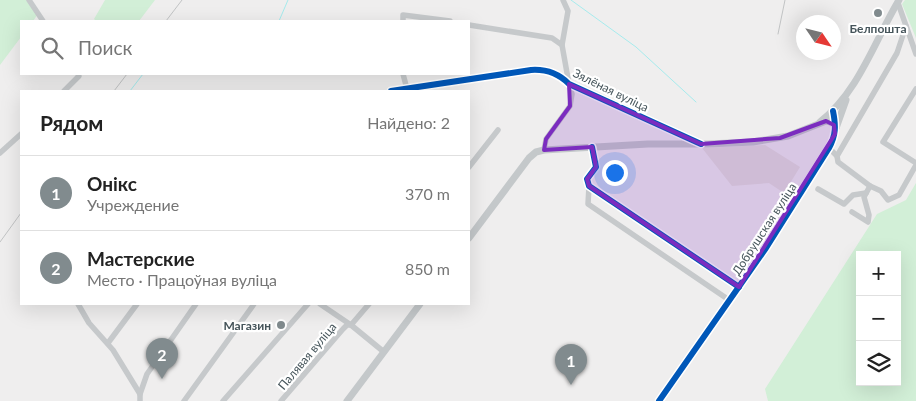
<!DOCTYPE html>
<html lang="ru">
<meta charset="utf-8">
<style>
body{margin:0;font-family:Lato,sans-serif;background:#f2f2f2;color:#222}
.controls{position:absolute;right:15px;bottom:15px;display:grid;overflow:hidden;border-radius:0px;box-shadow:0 5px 20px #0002}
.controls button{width:45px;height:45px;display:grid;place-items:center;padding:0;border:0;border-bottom:1px solid #e0e0e0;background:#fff;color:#222;font:25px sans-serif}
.compass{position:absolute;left:796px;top:15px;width:45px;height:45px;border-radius:50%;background:#fff;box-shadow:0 5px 20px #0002;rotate:125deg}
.you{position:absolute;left:614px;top:172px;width:18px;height:18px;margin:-12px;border:4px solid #fff;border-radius:50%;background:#1a73e8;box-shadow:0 0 0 8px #1a73e833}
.badge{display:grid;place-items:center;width:32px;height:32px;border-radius:50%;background:#818b8e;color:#fff;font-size:16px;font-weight:700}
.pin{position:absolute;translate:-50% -41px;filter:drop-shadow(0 1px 2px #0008)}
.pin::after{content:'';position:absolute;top:26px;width:18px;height:15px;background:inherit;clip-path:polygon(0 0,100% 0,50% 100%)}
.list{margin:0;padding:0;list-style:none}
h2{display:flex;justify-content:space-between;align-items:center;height:65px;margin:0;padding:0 20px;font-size:21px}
h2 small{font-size:16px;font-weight:400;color:#767676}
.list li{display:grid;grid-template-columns:32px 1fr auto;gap:15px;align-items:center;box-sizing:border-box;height:75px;padding:0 20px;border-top:1px solid #e0e0e0}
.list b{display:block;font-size:19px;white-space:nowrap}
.list p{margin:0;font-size:16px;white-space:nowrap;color:#767676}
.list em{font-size:16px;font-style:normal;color:#767676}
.icon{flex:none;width:28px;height:28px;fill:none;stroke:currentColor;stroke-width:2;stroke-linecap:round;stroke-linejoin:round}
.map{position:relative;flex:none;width:916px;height:401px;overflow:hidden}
.search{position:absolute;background:#fff;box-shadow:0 5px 20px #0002;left:20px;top:20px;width:450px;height:55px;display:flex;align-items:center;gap:12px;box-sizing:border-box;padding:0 18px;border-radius:0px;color:#767676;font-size:19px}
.panel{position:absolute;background:#fff;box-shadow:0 5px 20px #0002;left:20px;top:90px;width:450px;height:215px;border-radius:0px}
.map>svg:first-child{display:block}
</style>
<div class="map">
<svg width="916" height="401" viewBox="0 0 916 401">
<rect width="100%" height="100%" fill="#efeeee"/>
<path fill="#e4e0dc" d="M765 145 800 167 784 193 769 183 732 186 702 148Z"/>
<g fill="#d2efd7" fill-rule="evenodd">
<path d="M0 0H29L38 14 33 21H21V37L0 65Z"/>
<path d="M105 0H155L139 21H96L94 19Z"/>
<path d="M905 0H916V38L902 4Z"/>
<path d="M916 183V401H768L765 389 877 214 906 200ZM860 255H897V382H860Z"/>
</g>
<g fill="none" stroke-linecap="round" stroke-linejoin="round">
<g stroke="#a6ebed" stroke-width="1">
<path d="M571 0 636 47 696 102"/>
<path d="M279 21 288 0"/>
<path d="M130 91 143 74"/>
</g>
<g stroke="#c6c9cb" stroke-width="5.5">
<path d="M29 0 43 21"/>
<path d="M898 3 916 54"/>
<path d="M403 21V15L450 21"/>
<path d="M469 25 552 38 562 45 569 84 572 94 570 106 546 139 544 150"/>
<path d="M562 45 568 11 563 0"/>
<path d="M403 74 407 89"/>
<path d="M916 89 883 142 916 163"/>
<path d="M64 91 79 76 78 74"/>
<path d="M391 91 531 70C546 69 558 73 569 84L700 143"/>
<path d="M592 147 596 167 587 179 589 186 739 287"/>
<path d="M829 148 837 156 838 162 870 186 881 191 888 200 899 195 916 165"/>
<path d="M0 153 21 134"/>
<path d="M837 156 897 53 906 26"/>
<path d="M469 167 498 130"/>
<path d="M589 186 588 204 729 300"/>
<path d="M818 189 844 204 853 195 866 193"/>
<path d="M852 212 868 222 869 215 864 197 870 186"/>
<path d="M78 304 89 323 113 350 140 394V401"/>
<path d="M320 304 351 325 384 352"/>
<path d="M108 343 137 304"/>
<path d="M140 394 147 374 196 304"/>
<path d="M184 401 254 304"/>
<path d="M223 401 308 304"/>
<path d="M281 401 343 329 347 325H351L369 304"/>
<path d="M659 401 766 248 829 148C836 135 836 126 833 111"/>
</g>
<g stroke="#c4c8ca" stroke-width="7">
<path d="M820 122C859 91 874 42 899 0"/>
<path d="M836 128 846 100"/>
<path d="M469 238 529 158 536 152 544 150 648 144H708L753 142 788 136 826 121 831 122 836 128"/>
<path d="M347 401 420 304"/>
</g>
<g stroke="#c2c4c5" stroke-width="1">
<path d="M166 21 182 0"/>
<path d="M778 34 785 0"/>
<path d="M114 91 127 74"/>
<path d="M0 242 21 213"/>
</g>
<g stroke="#fff" stroke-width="9">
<g id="cycleway">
<path d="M391 91 531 70C546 69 558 73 569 84L701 144"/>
<path d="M592 147 596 167 587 179 589 186 739 287"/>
<path d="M659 401 766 248 829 148C836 135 836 126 833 111"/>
</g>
</g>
<use href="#cycleway" stroke="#0057b8" stroke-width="6"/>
</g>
<path fill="#7b2cbf" fill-opacity="0.2" stroke="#7b2cbf" stroke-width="4" stroke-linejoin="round" d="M569 84 701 144 780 138 826 121 834 125 835 134 739 287 589 186 587 179 596 167 592 147 544 150 546 139 570 106Z"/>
<g fill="#818b8e" stroke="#fff" stroke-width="2">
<circle cx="878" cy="13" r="5"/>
<circle cx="281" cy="325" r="5"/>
</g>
<g text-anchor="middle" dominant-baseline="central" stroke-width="4.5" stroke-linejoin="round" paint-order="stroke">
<g font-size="12" font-weight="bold" fill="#46555b" stroke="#fff">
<text x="878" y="28">Белпошта</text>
<text x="271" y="325" text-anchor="end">Магазин</text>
</g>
<g font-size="12" fill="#46555b" stroke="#fff">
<text transform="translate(611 90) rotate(26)">Зялёная вуліца</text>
<text transform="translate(764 229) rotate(-57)">Добрушская вуліца</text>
<text transform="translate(307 356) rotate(-50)">Палявая вуліца</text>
</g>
</g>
</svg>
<div class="controls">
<button>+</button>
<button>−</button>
<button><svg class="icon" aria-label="layers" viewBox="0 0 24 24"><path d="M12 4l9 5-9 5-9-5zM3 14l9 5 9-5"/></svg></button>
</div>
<svg class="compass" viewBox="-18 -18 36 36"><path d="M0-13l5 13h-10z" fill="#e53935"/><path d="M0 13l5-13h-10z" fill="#767676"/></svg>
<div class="you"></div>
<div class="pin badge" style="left:571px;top:385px">1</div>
<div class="pin badge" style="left:162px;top:379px">2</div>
<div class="search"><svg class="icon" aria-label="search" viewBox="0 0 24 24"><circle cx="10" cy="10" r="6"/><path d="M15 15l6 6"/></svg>Поиск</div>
<section class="panel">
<h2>Рядом<small>Найдено: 2</small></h2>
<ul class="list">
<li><span class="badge">1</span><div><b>Онікс</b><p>Учреждение</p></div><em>370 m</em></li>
<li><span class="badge">2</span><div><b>Мастерские</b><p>Место · Працоўная вуліца</p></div><em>850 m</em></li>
</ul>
</section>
</div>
